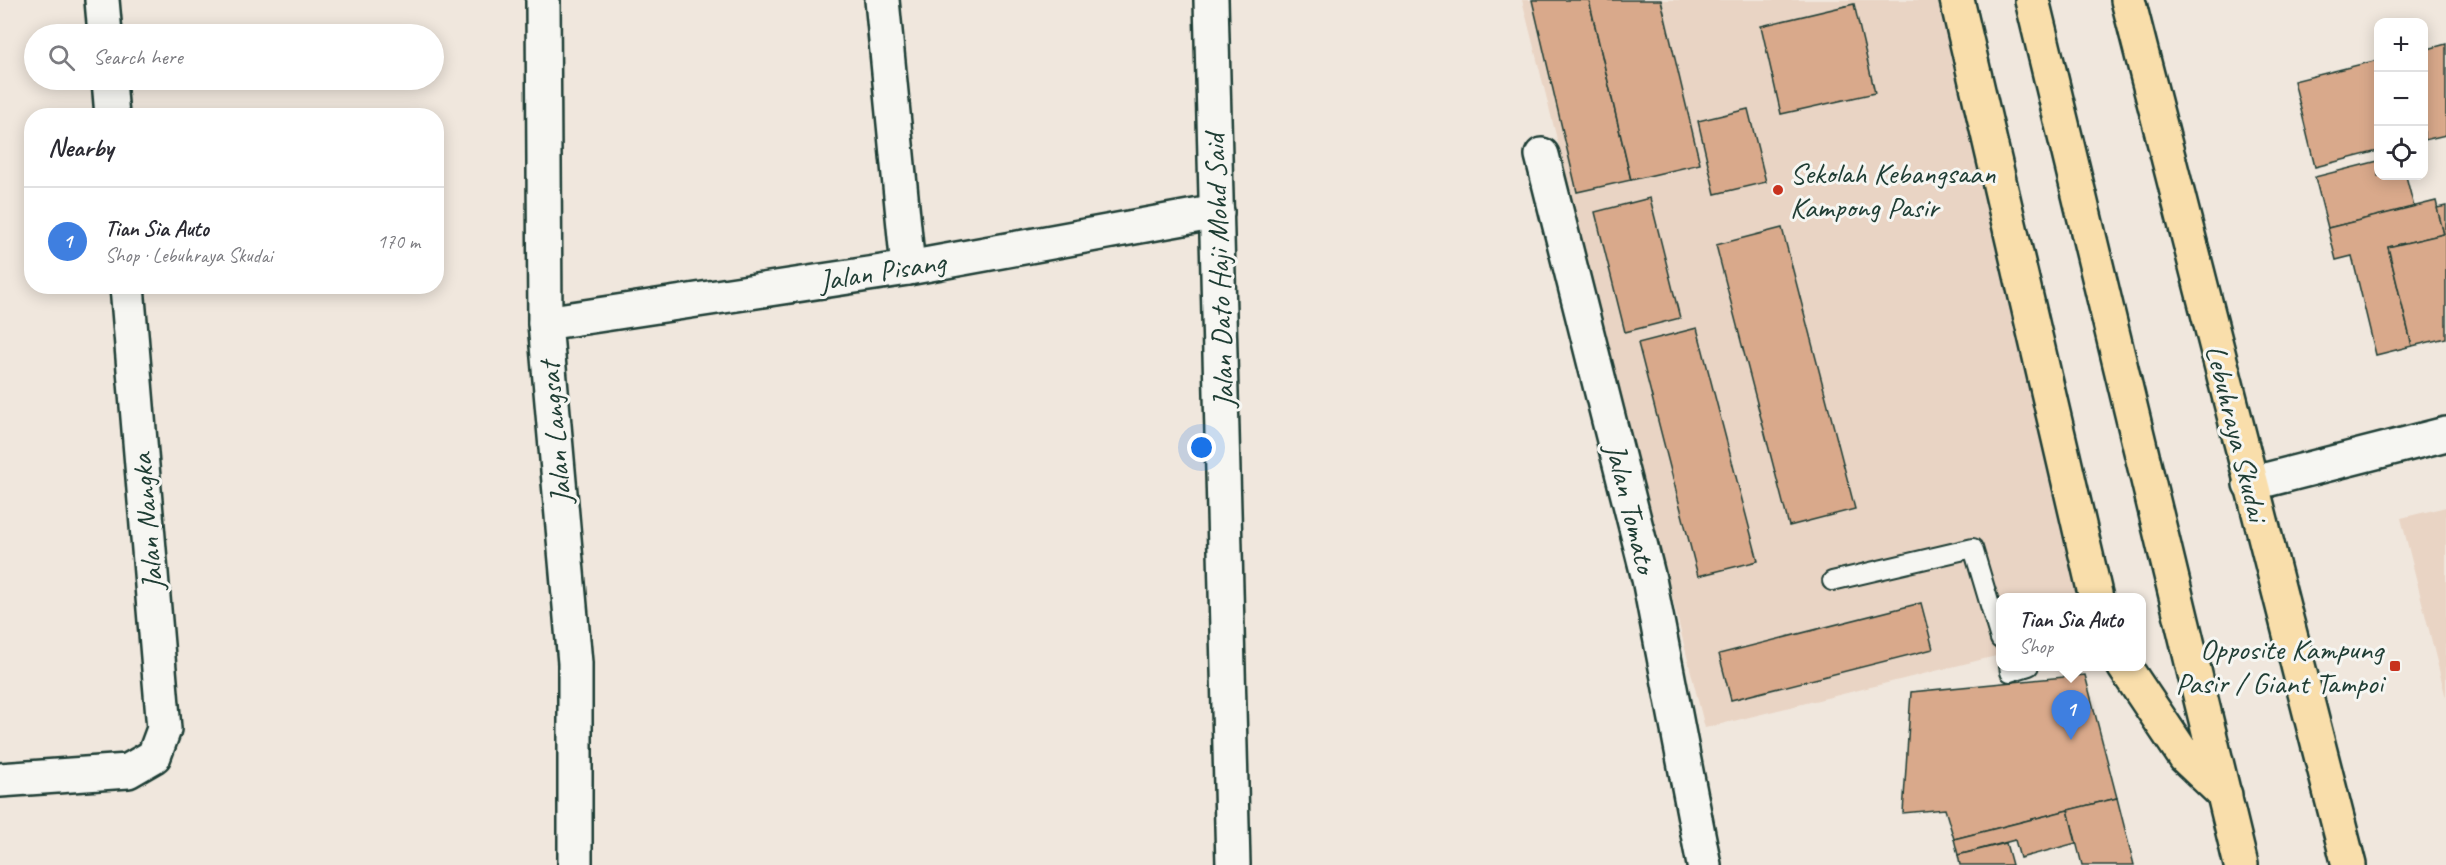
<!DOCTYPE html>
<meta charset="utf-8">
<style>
body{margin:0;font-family:Caveat,sans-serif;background:#f7f7f7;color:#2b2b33}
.controls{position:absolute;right:18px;top:18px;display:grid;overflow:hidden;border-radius:12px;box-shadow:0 3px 15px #0003}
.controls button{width:54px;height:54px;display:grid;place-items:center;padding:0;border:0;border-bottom:2px solid #e1e1e2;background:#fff;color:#2b2b33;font:30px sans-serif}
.you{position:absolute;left:1202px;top:448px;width:21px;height:21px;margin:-15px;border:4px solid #fff;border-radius:50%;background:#1a73e8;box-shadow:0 0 0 9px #1a73e833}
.badge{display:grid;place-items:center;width:39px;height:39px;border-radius:50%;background:#111827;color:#fff;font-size:20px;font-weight:700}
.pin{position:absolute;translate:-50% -50px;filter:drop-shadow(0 2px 3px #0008)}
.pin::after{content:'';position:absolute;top:32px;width:21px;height:18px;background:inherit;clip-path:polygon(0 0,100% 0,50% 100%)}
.popup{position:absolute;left:1996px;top:593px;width:150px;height:78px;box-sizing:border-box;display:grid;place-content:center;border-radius:12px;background:#fff;filter:drop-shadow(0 2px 4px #0005);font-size:20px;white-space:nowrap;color:#7c7c81}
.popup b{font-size:22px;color:#2b2b33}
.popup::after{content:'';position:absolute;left:50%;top:100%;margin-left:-12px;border:12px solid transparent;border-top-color:#fff}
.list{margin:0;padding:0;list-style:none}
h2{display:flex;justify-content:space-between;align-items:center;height:78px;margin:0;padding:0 24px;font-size:26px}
h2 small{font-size:20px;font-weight:400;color:#7c7c81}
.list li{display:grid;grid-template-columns:39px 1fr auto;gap:18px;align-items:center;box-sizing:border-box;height:108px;padding:0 24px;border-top:2px solid #e1e1e2}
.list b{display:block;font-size:22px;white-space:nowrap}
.list p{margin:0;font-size:20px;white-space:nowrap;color:#7c7c81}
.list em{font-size:20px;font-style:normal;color:#7c7c81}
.icon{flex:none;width:33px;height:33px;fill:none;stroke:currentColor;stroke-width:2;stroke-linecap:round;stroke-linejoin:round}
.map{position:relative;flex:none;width:2446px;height:865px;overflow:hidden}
.search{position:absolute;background:#fff;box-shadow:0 3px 15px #0003;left:24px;top:24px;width:420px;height:66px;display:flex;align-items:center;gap:15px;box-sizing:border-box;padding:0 21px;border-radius:33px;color:#7c7c81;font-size:22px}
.panel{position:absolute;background:#fff;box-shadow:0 3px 15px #0003;left:24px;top:108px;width:420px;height:186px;border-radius:24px}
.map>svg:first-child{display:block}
</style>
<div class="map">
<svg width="2446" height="865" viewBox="0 0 2446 865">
<rect width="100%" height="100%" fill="#f0e7dd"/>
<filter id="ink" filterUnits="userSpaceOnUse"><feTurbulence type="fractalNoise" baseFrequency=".0167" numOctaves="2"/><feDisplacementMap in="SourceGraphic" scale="12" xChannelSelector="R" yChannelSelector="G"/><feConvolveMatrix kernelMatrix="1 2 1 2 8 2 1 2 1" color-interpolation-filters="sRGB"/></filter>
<g filter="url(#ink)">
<g fill="#e9d4c4">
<path d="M1522 0H1939L2089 597 2000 598V655L1705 728Z"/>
<path d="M2446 507V698L2401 518Z"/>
</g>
<g fill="#d9a98b" stroke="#1f3d34" stroke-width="1.5">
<path d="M1532 0H1589L1631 180 1577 192Z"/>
<path d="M1589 0H1661L1700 164 1631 180Z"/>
<path d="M1854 4 1875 93 1781 114 1761 26Z"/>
<path d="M2446 44V135L2424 140V50Z"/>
<path d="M2378 60V151L2315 167 2294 81Z"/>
<path d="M1748 109 1766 182 1715 194 1698 121Z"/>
<path d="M2378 161V176H2406L2414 207 2328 228 2315 177Z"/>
<path d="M1650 198 1680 318 1625 332 1595 212Z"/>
<path d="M2436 201 2444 234 2388 247 2412 346 2376 355 2352 256 2336 260 2328 228Z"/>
<path d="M2446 206V338L2412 346 2388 247 2444 234 2437 208Z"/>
<path d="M1782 228 1855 509 1789 526 1716 245Z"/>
<path d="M1697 328 1758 561 1698 576 1638 343Z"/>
<path d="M1921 603 1933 649 1731 700 1719 654Z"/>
<path d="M2085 675 2117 798 1954 839 1945 809 1903 813 1911 692Z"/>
<path d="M2117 798 2134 865H2082L2068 810Z"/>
<path d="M2068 810 2076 843 2020 858 2015 840 1958 855 1954 839Z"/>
<path d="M2006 843 2012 865H1960L1958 855Z"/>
</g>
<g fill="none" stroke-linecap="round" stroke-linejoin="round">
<g stroke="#1f3d34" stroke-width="22">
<g id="lane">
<path d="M1832 581 1973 548 2000 639"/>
<path d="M2009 666 2010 672 2029 666"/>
</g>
</g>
<g stroke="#1f3d34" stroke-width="38">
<g id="street">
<path d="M102 0 105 34"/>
<path d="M882 0 908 268"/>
<path d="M1211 0 1233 865"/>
<path d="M109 80 112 116"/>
<path d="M1542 155 1649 579 1704 865"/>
<path d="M545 323 908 268 1217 212"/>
<path d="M0 780 128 771 154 756 164 729 127 286"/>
</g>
</g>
<g stroke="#1f3d34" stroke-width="38">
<g id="secondary">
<path d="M543 0 545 323 575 663V865"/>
<path d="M2250 484 2446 434"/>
</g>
</g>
<g stroke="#1f3d34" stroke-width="38">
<g id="highway">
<path d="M1957 0 2096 598"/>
<path d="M2032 0 2241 865"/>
<path d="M2128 0 2349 865"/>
<path d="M2124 666 2185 757 2225 795"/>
</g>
</g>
<use href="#lane" stroke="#f6f6f2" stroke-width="18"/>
<use href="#street" stroke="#f6f6f2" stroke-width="33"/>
<use href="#secondary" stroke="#f6f6f2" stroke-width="33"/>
<use href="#highway" stroke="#f9deab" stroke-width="33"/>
</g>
</g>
<g fill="#c8321e" stroke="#f6f6f2" stroke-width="2">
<circle cx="1778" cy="190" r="6"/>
<rect x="2389" y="660" width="12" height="12" rx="3"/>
</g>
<g text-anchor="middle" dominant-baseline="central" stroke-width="6" stroke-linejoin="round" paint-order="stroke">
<g font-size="30" fill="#1f3d34" stroke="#f6f6f2" text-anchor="start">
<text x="1790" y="173">Sekolah Kebangsaan<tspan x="1790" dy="34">Kampong Pasir</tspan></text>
<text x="2383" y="649" text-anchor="end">Opposite Kampung<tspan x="2383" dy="34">Pasir / Giant Tampoi</tspan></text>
</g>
<g font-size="30" fill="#1f3d34" stroke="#f6f6f2">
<text transform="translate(882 271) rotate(-9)">Jalan Pisang</text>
<text transform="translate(1219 271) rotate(-92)">Jalan Dato Haji Mohd Said</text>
<text transform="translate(555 433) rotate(-95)">Jalan Langsat</text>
<text transform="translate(2237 433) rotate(76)">Lebuhraya Skudai</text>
<text transform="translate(1631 508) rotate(76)">Jalan Tomato</text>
<text transform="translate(147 522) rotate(-95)">Jalan Nangka</text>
</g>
</g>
</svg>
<div class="controls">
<button>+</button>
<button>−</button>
<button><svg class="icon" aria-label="locate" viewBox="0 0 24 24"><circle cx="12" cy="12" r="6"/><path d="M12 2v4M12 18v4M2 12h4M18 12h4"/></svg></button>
</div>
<div class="you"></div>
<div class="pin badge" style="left:2071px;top:740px;background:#3f7fe0">1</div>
<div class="popup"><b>Tian Sia Auto</b>Shop</div>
<div class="search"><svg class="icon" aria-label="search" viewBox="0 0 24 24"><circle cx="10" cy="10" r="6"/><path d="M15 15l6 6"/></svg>Search here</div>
<section class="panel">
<h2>Nearby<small></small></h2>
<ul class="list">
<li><span class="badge" style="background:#3f7fe0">1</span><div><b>Tian Sia Auto</b><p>Shop · Lebuhraya Skudai</p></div><em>170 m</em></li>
</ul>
</section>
</div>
